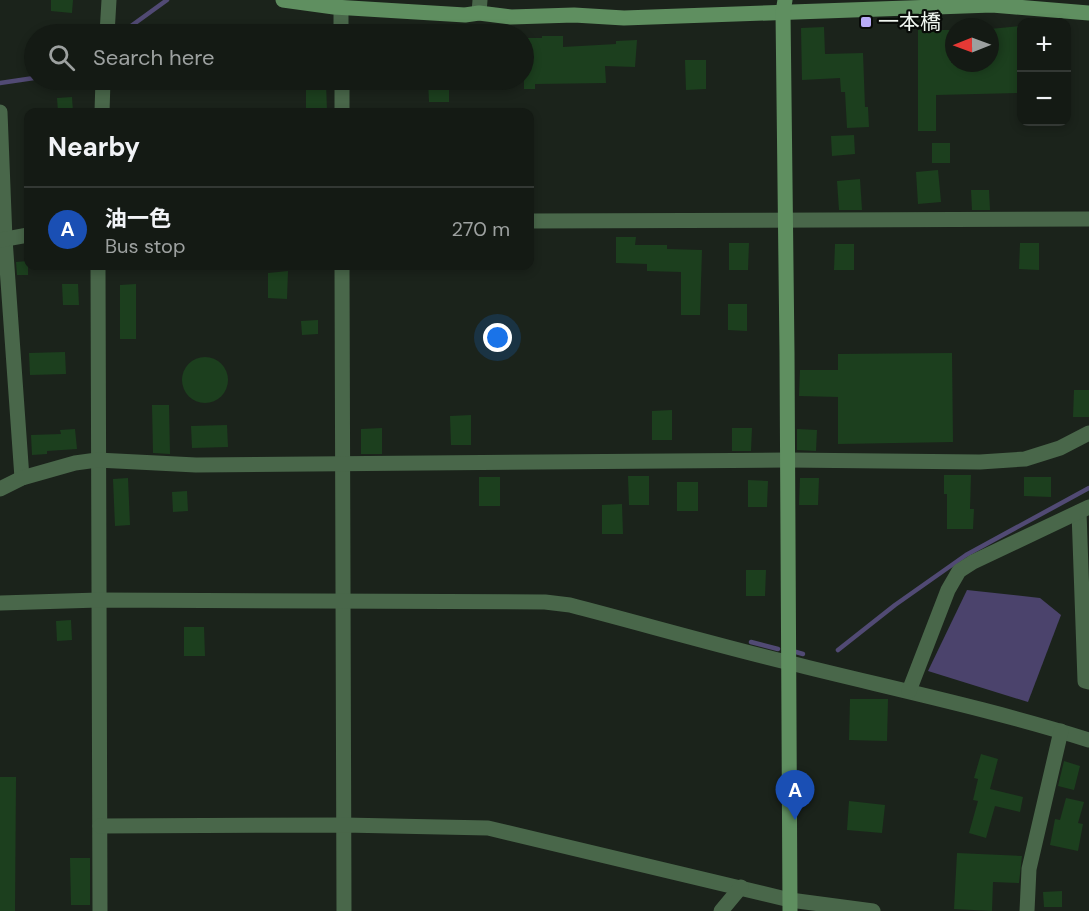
<!DOCTYPE html>
<meta charset="utf-8">
<style>
body{margin:0;font-family:"DM Sans","Noto Sans JP",sans-serif;background:#1d231d;color:#f1f3f6}
.controls{position:absolute;right:18px;top:18px;display:grid;overflow:hidden;border-radius:12px;box-shadow:0 3px 9px #0003}
.controls button{width:54px;height:54px;display:grid;place-items:center;padding:0;border:0;border-bottom:2px solid #333834;background:#141a14;color:#f1f3f6;font:30px sans-serif}
.compass{position:absolute;left:945px;top:18px;width:54px;height:54px;border-radius:50%;background:#141a14;box-shadow:0 3px 9px #0003;rotate:269deg}
.you{position:absolute;left:498px;top:338px;width:21px;height:21px;margin:-15px;border:4px solid #fff;border-radius:50%;background:#1a73e8;box-shadow:0 0 0 9px #1a73e833}
.badge{display:grid;place-items:center;width:39px;height:39px;border-radius:50%;background:#b8abf7;color:#fff;font-size:20px;font-weight:700}
.pin{position:absolute;translate:-50% -50px;filter:drop-shadow(0 2px 3px #0008)}
.pin::after{content:'';position:absolute;top:32px;width:21px;height:18px;background:inherit;clip-path:polygon(0 0,100% 0,50% 100%)}
.list{margin:0;padding:0;list-style:none}
h2{display:flex;justify-content:space-between;align-items:center;height:78px;margin:0;padding:0 24px;font-size:26px}
h2 small{font-size:20px;font-weight:400;color:#9da1a0}
.list li{display:grid;grid-template-columns:39px 1fr auto;gap:18px;align-items:center;box-sizing:border-box;height:84px;padding:0 24px;border-top:2px solid #333834}
.list b{display:block;font-size:22px;white-space:nowrap}
.list p{margin:0;font-size:20px;white-space:nowrap;color:#9da1a0}
.list em{font-size:20px;font-style:normal;color:#9da1a0}
.icon{flex:none;width:33px;height:33px;fill:none;stroke:currentColor;stroke-width:2;stroke-linecap:round;stroke-linejoin:round}
.map{position:relative;flex:none;width:1089px;height:911px;overflow:hidden}
.search{position:absolute;background:#141a14;box-shadow:0 3px 9px #0003;left:24px;top:24px;width:510px;height:66px;display:flex;align-items:center;gap:15px;box-sizing:border-box;padding:0 21px;border-radius:33px;color:#9da1a0;font-size:22px}
.panel{position:absolute;background:#141a14;box-shadow:0 3px 9px #0003;left:24px;top:108px;width:510px;height:162px;border-radius:12px}
.map>svg:first-child{display:block}
</style>
<div class="map">
<svg width="1089" height="911" viewBox="0 0 1089 911">
<rect width="100%" height="100%" fill="#1b231b"/>
<path fill="#4b436c" d="M967 590 1040 598 1061 615 1028 702 928 671Z"/>
<g fill="none" stroke-linecap="round" stroke-linejoin="round">
<g stroke="#514a74" stroke-width="4.5">
<path d="M120 34 167 0"/>
<path d="M0 83 34 78"/>
<path d="M751 642 778 649"/>
<path d="M838 650 895 605 966 555 1089 488"/>
<path d="M796 652 803 654"/>
</g>
</g>
<g fill="#1c3f1e">
<path d="M51 0H73L72 13 51 11Z"/>
<path d="M1020 26 1022 93 936 95V131H918V30H951V63H990V29Z"/>
<path d="M824 27 825 54 863 53 865 107H868L869 127 847 128 845 92H841L840 78 802 80 801 28Z"/>
<path d="M542 36H563V47L616 44V41L637 40 635 67 605 66 606 83 535 84V89H524V38H542Z"/>
<path d="M685 60H706V89L686 90Z"/>
<path d="M428 80H449V102H429Z"/>
<path d="M306 82H326L327 111 306 112Z"/>
<path d="M72 97 73 112H58L57 98Z"/>
<path d="M854 135 855 154 832 156 831 136Z"/>
<rect x="932" y="143" width="18" height="20"/>
<path d="M938 170 941 202 918 204 916 172Z"/>
<path d="M860 179 862 210H839L837 181Z"/>
<path d="M971 190H989L990 210H972Z"/>
<path d="M616 237H636L635 245H667V249L702 250 700 315H681V272L647 271V264L616 263Z"/>
<path d="M729 243H749L748 270H729Z"/>
<path d="M1020 243H1039V270L1019 269Z"/>
<path d="M835 244H854V270H834Z"/>
<path d="M28 261V275H17L16 262Z"/>
<path d="M288 271 287 299 268 298V273Z"/>
<path d="M62 284H78L79 305H63Z"/>
<path d="M136 284V339H120V285Z"/>
<path d="M728 304H747V331L728 330Z"/>
<path d="M318 320V334L302 335 301 321Z"/>
<path d="M65 352 66 374 30 375 29 353Z"/>
<path d="M952 353 953 442 838 444V397L799 396 800 370H838V354Z"/>
<circle cx="205" cy="380" r="23"/>
<path d="M1074 390H1089V417H1073Z"/>
<path d="M152 405H169L170 454 153 453Z"/>
<path d="M672 410V440H652V411Z"/>
<path d="M471 415V445H451L450 416Z"/>
<path d="M227 425 228 447 192 448 191 426Z"/>
<path d="M382 428V454H361V429Z"/>
<path d="M732 428H752L751 451H732Z"/>
<path d="M75 429 77 449 47 451V454L32 455 31 435 61 434 60 430Z"/>
<path d="M797 429 817 430 816 451 797 450Z"/>
<path d="M944 475H971L970 509H974L973 529H947V494H944Z"/>
<path d="M628 476H649V505H629Z"/>
<rect x="479" y="477" width="21" height="29"/>
<path d="M1024 477H1051V497L1024 496Z"/>
<path d="M128 478 130 525 115 526 113 479Z"/>
<path d="M800 478H819L818 505H799Z"/>
<path d="M748 480 768 481 767 507H748Z"/>
<rect x="677" y="482" width="21" height="29"/>
<path d="M187 491 188 511 173 512 172 492Z"/>
<path d="M622 504 623 534H602V505Z"/>
<path d="M746 570H766L765 596H746Z"/>
<path d="M71 620 72 640 57 641 56 621Z"/>
<path d="M184 627H204L205 656H184Z"/>
<path d="M850 699H888L887 741 849 740Z"/>
<path d="M981 754 998 759 990 789 1023 797 1020 812 995 806 986 838 969 833 978 801 973 800 978 779 974 778Z"/>
<path d="M1064 761 1080 766 1074 790 1058 786Z"/>
<path d="M0 777H16L15 911H0Z"/>
<path d="M1066 798 1084 802 1078 823 1083 824 1078 851 1050 845 1055 819 1060 820Z"/>
<path d="M849 801 885 805 882 833 847 830Z"/>
<path d="M957 853 1022 856 1019 883 993 882 992 911 954 909Z"/>
<path d="M70 858H90V905H71Z"/>
<path d="M1062 891V907H1044L1043 892Z"/>
</g>
<g fill="none" stroke-linecap="round" stroke-linejoin="round">
<g stroke="#49674a" stroke-width="15">
<path d="M341 8V34"/>
<path d="M479 13 480 0"/>
<path d="M107 34 109 0"/>
<path d="M342 80V112"/>
<path d="M0 112 5 239 22 478"/>
<path d="M102 112 103 80"/>
<path d="M530 221 1089 219"/>
<path d="M0 240 28 235"/>
<path d="M98 266 100 911"/>
<path d="M342 266 344 911"/>
<path d="M0 489 22 478 75 463 97 460 196 465 787 460 980 462 1025 459 1060 448 1089 433"/>
<path d="M1079 512 1085 681 1089 682"/>
<path d="M0 603 99 600 545 602 570 605C643 624 716 645 790 663 890 688 991 709 1089 740"/>
<path d="M909 691 948 590 959 571 973 562 1089 507"/>
<path d="M100 826 344 825 488 828 790 900 873 911"/>
<path d="M721 911 741 887"/>
<path d="M1027 911 1029 869 1061 731"/>
</g>
<g stroke="#5f8f60" stroke-width="15">
<path d="M283 0 334 7 465 15 479 13 511 17 574 15 624 18 992 5 1089 13"/>
<path d="M785 0 783 12 787 352 790 911"/>
</g>
</g>
<rect fill="#b8abf7" stroke="#080b08" stroke-width="2" x="860" y="16" width="12" height="12" rx="3"/>
<g text-anchor="middle" dominant-baseline="central" stroke-width="4.5" stroke-linejoin="round" paint-order="stroke">
<g font-size="21" fill="#f0f6f0" stroke="#080b08" text-anchor="start">
<text x="878" y="22">一本橋</text>
</g>
</g>
</svg>
<div class="controls">
<button>+</button>
<button>−</button>
</div>
<svg class="compass" viewBox="-18 -18 36 36"><path d="M0-13l5 13h-10z" fill="#e53935"/><path d="M0 13l5-13h-10z" fill="#9da1a0"/></svg>
<div class="you"></div>
<div class="pin badge" style="left:795px;top:820px;background:#1a4fb4">A</div>
<div class="search"><svg class="icon" aria-label="search" viewBox="0 0 24 24"><circle cx="10" cy="10" r="6"/><path d="M15 15l6 6"/></svg>Search here</div>
<section class="panel">
<h2>Nearby<small></small></h2>
<ul class="list">
<li><span class="badge" style="background:#1a4fb4">A</span><div><b>油一色</b><p>Bus stop</p></div><em>270 m</em></li>
</ul>
</section>
</div>
